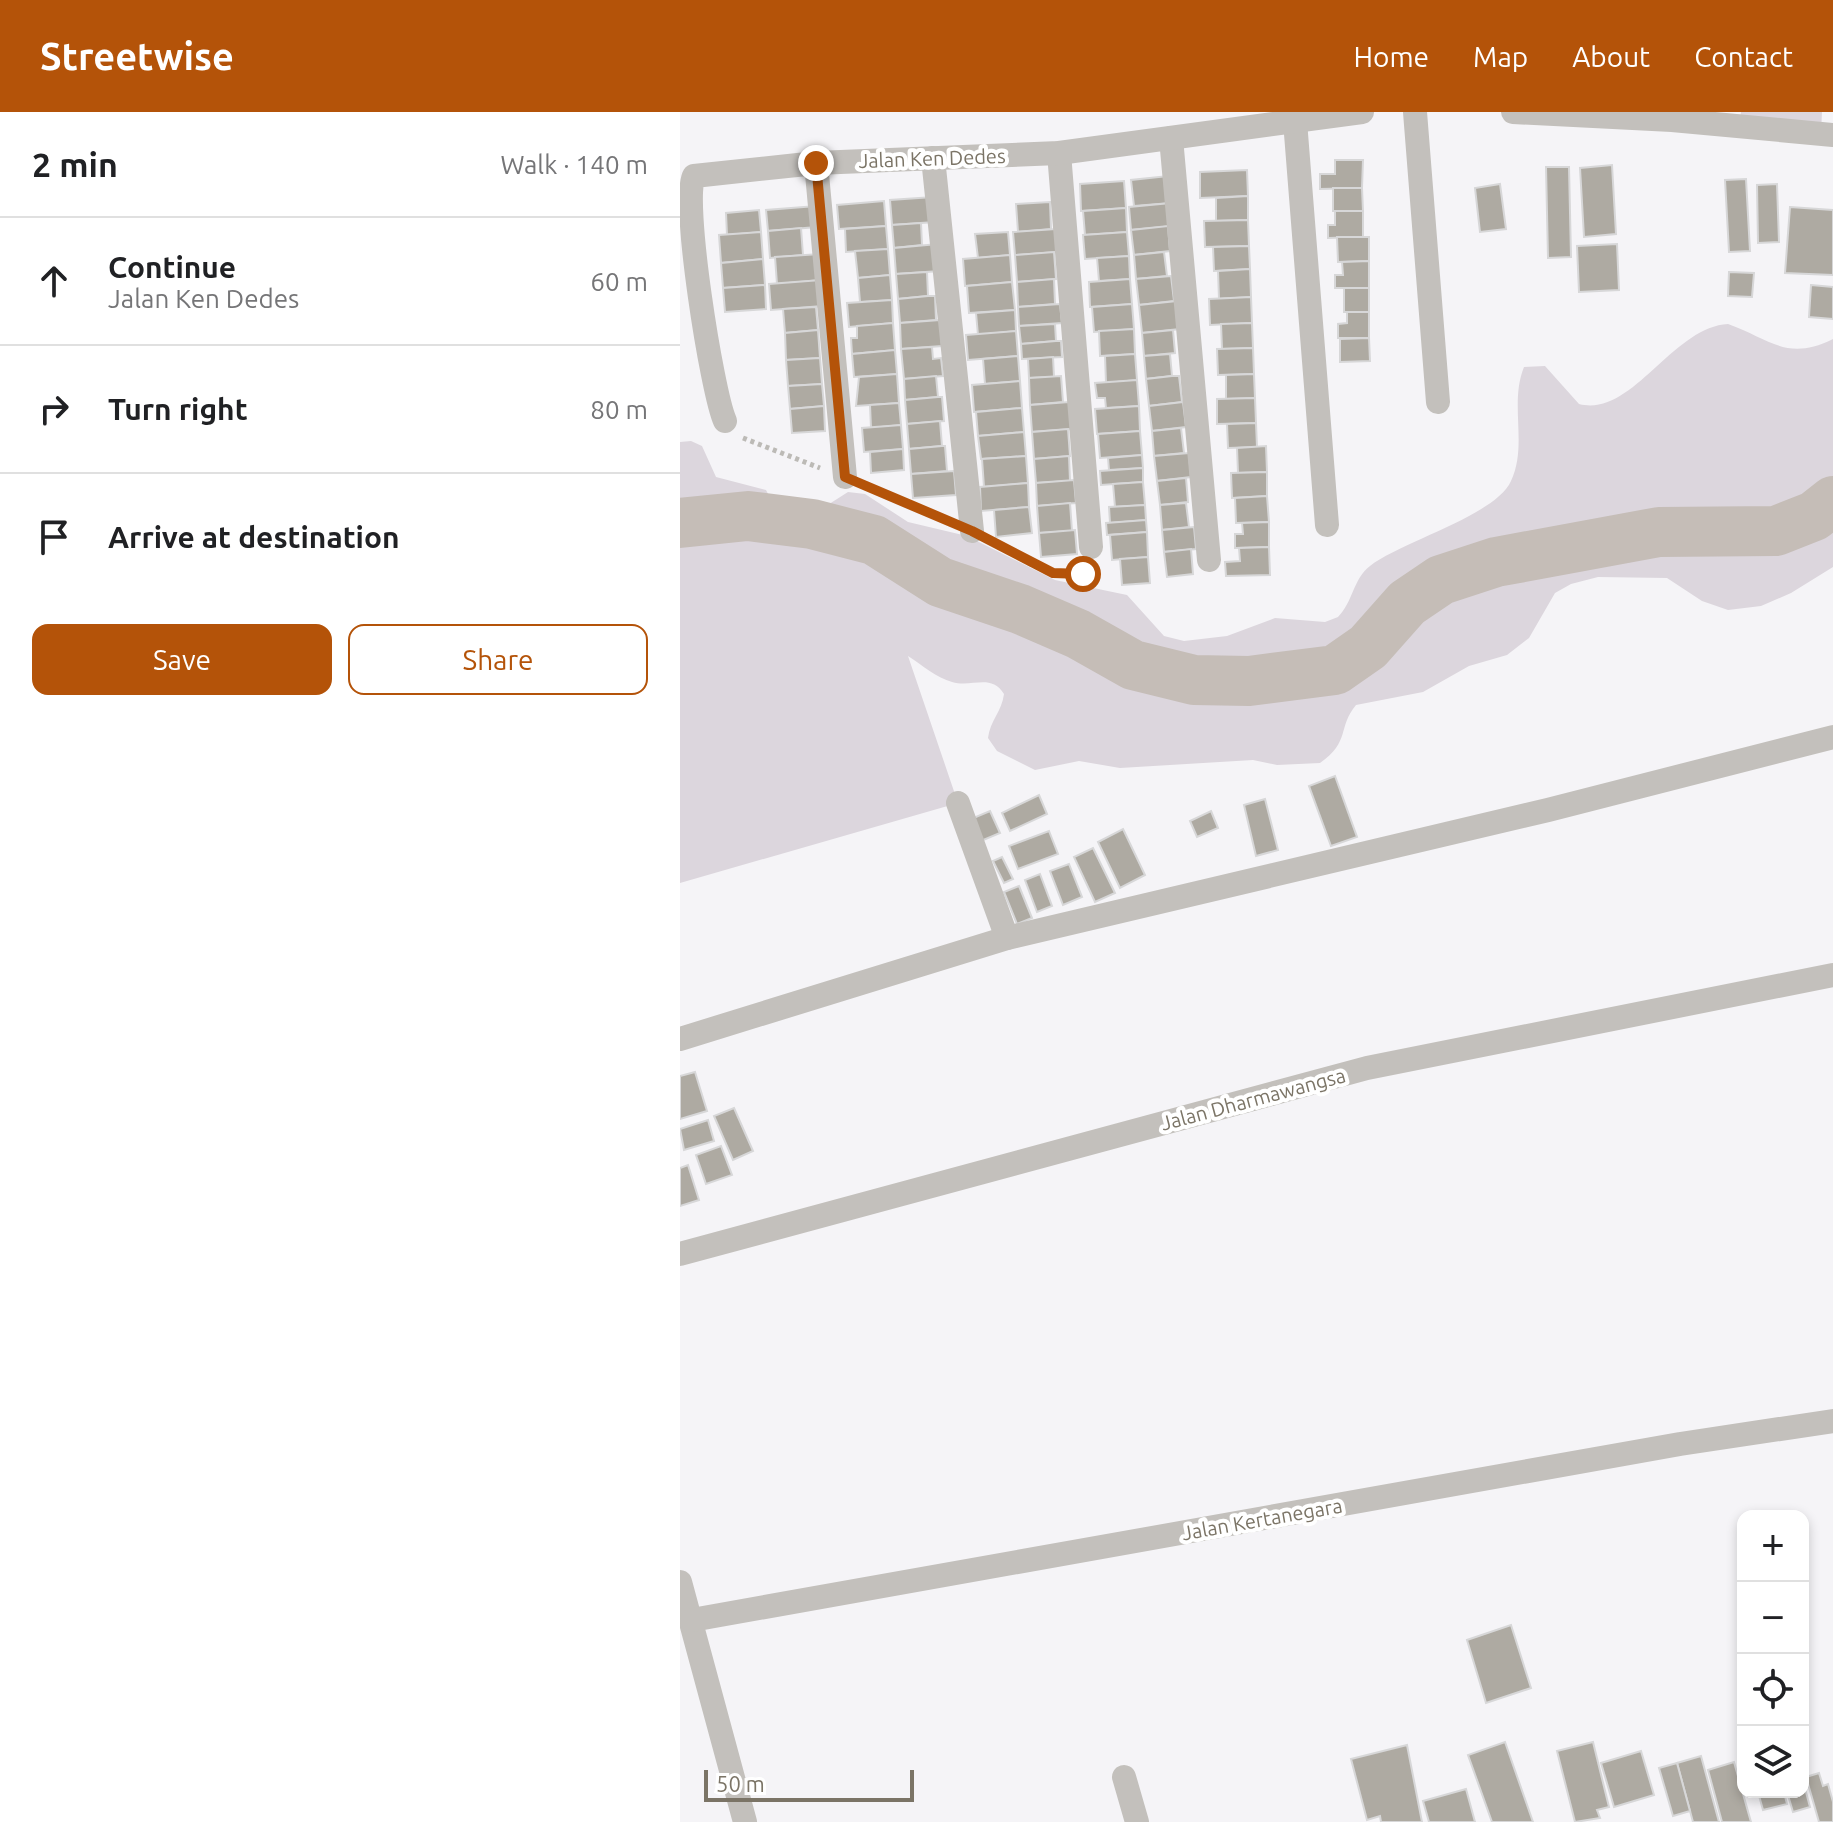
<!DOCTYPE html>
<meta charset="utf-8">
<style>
body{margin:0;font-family:Ubuntu,sans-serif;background:#f6f6f6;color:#202124}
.controls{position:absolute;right:24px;bottom:24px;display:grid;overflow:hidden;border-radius:16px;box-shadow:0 4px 12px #0003}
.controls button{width:72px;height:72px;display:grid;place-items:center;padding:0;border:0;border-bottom:2px solid #e0e0e0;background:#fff;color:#202124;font:40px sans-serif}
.scale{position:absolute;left:24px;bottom:20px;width:210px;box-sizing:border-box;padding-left:8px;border:4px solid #7b7466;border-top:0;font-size:22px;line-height:28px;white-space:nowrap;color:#7b7466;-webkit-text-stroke:6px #fff;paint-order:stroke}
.stop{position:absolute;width:24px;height:24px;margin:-18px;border:6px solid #b45309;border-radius:50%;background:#fff}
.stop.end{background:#b45309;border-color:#fff;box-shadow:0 2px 8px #0008}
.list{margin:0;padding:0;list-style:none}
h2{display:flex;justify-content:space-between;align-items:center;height:104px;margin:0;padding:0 32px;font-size:34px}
h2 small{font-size:26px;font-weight:400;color:#757577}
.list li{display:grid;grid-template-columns:52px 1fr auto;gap:24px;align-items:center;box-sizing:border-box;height:128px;padding:0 32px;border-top:2px solid #e0e0e0}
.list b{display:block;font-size:30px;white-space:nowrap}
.list p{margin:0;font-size:26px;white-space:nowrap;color:#757577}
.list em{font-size:26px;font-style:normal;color:#757577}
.actions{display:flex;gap:16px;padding:24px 32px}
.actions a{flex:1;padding:18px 0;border:2px solid #b45309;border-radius:16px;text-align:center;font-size:28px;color:#b45309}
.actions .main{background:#b45309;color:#fff}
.icon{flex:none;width:44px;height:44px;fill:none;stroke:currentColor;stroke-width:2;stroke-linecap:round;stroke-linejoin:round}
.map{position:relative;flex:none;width:1153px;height:1710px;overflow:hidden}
header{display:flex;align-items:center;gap:48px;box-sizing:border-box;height:112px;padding:0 40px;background:#b45309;color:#fff}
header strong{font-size:38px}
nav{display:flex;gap:44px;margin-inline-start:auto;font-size:28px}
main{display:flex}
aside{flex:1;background:#fff}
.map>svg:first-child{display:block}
</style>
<header>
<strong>Streetwise</strong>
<nav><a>Home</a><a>Map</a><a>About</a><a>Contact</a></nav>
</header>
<main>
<aside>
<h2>2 min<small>Walk · 140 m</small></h2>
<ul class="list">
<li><svg class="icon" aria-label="ahead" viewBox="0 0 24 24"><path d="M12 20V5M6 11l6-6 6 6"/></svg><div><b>Continue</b><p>Jalan Ken Dedes</p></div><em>60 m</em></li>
<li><svg class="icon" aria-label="right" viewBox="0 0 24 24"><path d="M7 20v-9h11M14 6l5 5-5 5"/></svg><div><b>Turn right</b></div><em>80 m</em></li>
<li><svg class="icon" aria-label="arrive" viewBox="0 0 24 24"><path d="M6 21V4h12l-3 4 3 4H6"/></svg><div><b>Arrive at destination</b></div></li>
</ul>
<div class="actions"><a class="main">Save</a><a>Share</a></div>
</aside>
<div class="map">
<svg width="1153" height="1710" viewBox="0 0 1153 1710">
<rect width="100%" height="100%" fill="#f5f4f7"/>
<g fill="#dcd6dd">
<path d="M1061 0H1142L1141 21 1059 13Z"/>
<path d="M1048 212C1090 227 1107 250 1153 227V455L1111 481 1081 494 1048 498 1022 489 987 466 918 465 891 472 875 481 849 526 827 543 789 554 743 580 676 593C657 616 671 629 640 651L597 653 573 648 440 656 399 649 355 658 317 639 308 626C310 609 322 599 324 582 311 561 292 576 272 570 257 566 242 553 228 544L278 691 0 771V330L11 329 22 334 36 365 86 378 98 401 93 419 131 424 171 436 149 409 146 394 168 380 185 382 228 410 287 424 375 468 447 483 484 524 504 529 547 524 595 506 645 510 658 505C673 490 673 467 690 454 722 429 815 404 831 369 848 333 829 292 844 255L865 254 899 292C952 306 992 215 1048 212Z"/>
</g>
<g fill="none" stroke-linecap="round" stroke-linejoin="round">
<path stroke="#c5bdb7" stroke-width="50" d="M0 411 68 404 132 412 194 428 260 470 340 497 398 522 453 553 514 568 569 569 655 558 688 535 727 491 761 468 816 450 979 420 1096 419 1134 404 1153 389"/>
</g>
<g fill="#aeaaa2" stroke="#d7d7d8" stroke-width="2">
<path d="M655 48H683L682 76 640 77V62H655Z"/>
<path d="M932 53 936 122 904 125 900 56Z"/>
<path d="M866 55H889L891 145 868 146Z"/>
<path d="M567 58 568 84 520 86V60Z"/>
<path d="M488 64 491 91 454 94 451 68Z"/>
<path d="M1066 67 1070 139 1049 140 1045 68Z"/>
<path d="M444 69 446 96 401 99 400 72Z"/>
<path d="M820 72 826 117 800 120 795 76Z"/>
<path d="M1097 72 1099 130 1078 131 1077 73Z"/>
<path d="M653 76H682L683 99H653Z"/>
<path d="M568 84V108L536 109V86Z"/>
<path d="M253 85 255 110 212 113 210 88Z"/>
<path d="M204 89 206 114 159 117 157 93Z"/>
<path d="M370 90 371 117 338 120 336 92Z"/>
<path d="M491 91 493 114 451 118 449 95Z"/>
<path d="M136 94 137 115 88 119 86 98Z"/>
<path d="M1110 95 1153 98V163L1105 161Z"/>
<path d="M446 96 447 120 405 123 403 99Z"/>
<path d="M79 98 81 120 47 123 46 101Z"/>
<path d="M655 99H683V125L648 126V113H655Z"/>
<path d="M568 108 569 134 525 135 524 109Z"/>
<path d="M241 111 242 133 214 136 212 113Z"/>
<path d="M206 114 208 137 166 140 165 117Z"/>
<path d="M488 114 490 139 454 143 451 118Z"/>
<path d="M121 116 123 143 90 146 88 119Z"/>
<path d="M376 117 377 140 335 143 333 120Z"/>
<path d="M81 120 83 147 41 151 39 123Z"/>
<path d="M328 120 330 143 298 146 295 122Z"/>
<path d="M447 120 449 144 405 147 403 123Z"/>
<path d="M657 125H689V149L658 150Z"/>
<path d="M258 132 260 159 216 162 214 136Z"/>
<path d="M937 132 939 178 899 180 897 134Z"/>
<path d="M569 134 570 157 534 159 533 135Z"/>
<path d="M208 137 210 163 178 166 175 139Z"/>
<path d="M374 140 376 167 337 170 335 143Z"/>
<path d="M484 140 487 164 456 167 454 143Z"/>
<path d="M140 142 141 168 97 172 95 145Z"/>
<path d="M330 143 332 170 285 174 283 147Z"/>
<path d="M449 144 450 167 419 169 417 146Z"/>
<path d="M83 147 85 173 43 176 41 151Z"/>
<path d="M689 149V176H655V163H663L662 150Z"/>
<path d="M570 157 571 185 539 187 538 159Z"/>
<path d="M247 160 248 184 218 187 216 162Z"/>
<path d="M1049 160 1074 161 1072 185 1048 184Z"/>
<path d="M210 163 212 188 180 190 178 166Z"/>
<path d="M491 164 494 189 459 193 456 167Z"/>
<path d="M374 167 375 192 338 195 337 170Z"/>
<path d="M450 167 452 192 410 195 409 170Z"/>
<path d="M141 168 143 194 91 198 89 172Z"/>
<path d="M332 170 335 198 289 201 287 174Z"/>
<path d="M85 173 86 197 45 200 43 176Z"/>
<path d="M1131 173 1153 175V207L1129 205Z"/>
<rect x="664" y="176" width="25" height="24"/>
<path d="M248 184H255L256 208 220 211 218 187Z"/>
<path d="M571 185 572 211 530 213 529 187Z"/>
<path d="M212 188 213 211 169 215 167 191Z"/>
<path d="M497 189 500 217 462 221 459 193Z"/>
<path d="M380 192 382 211 339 214 338 195Z"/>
<path d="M452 192 454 217 414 220 412 195Z"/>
<path d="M136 195 138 218 105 221 103 197Z"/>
<path d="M335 198 336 219 298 223 296 201Z"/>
<path d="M667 200H689V226H658V212L667 211Z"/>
<path d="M260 208 262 234 221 237 220 211Z"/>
<path d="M213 211 215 238 172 242 171 226H177V214Z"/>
<path d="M572 211 573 236 542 237 541 212Z"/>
<path d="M375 212 376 229 341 232 339 214Z"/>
<path d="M454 217 455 242 420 244 419 219Z"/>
<path d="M138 218 140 246 106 248 105 221Z"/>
<path d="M493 218 495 241 464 244 462 221Z"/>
<path d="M336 219 338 244 288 248 286 223Z"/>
<path d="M689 226 690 249 660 250V227Z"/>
<path d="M376 229H381L382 245 342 247 341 232Z"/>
<path d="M252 235 253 247 261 246 263 264 224 267 221 237Z"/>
<path d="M573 236 574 262 538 263 537 237Z"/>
<path d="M215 238 217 262 174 265 172 242Z"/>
<path d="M455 242 457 268 426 271 425 244Z"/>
<path d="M490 242 492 264 466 267 464 244Z"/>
<path d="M338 244 340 269 305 272 303 247Z"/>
<path d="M373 245 374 265 349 266 348 247Z"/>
<path d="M140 246 142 272 108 274 106 248Z"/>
<path d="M217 262 219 291 176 294 179 265Z"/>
<path d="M574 262 575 286 546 287V263Z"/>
<path d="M256 264 258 285 225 288 224 267Z"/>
<path d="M381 264 383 290 350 293 349 266Z"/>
<path d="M492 264H499L502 290 469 294 466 267Z"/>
<path d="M457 268 459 294 426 296 425 286H417L415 271Z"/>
<path d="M340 269 342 296 294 300 292 273Z"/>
<path d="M142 272 144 294 110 297 108 274Z"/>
<path d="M258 285H262L264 309 227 312 225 288Z"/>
<path d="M575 286 576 311 537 312V287Z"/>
<path d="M389 290 392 317 352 320 350 293Z"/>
<path d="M503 290 506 315 472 319 469 294Z"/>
<path d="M219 291 221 313 191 316 190 293Z"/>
<path d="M144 294 145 319 112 321 110 297Z"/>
<path d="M459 294 460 319 417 322 415 297Z"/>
<path d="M342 296 344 320 298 324 296 300Z"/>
<path d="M260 309 262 334 229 337 227 312Z"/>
<path d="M576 311 577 335 548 336 547 312Z"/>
<path d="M221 313 223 337 184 340 182 316Z"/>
<path d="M501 316 504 341 474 344 472 319Z"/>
<path d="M388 317 390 344 354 347 352 320Z"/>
<path d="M460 319 462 343 420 346 418 322Z"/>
<path d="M344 320 346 344 301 347 298 324Z"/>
<path d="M262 334H265L267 359 231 362 229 337Z"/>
<path d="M586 334 587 360 558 361 557 336Z"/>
<path d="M223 337 224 358 191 361 190 340Z"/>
<path d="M509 341 511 365 477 369 474 344Z"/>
<path d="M462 343 463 356 429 358 428 346Z"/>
<path d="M346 344 348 371 304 375 302 347Z"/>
<path d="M389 344 390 369 356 371 354 347Z"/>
<path d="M463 356V370L421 373 420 359Z"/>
<path d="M274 359 276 383 233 386 231 362Z"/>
<path d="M587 360V384L552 386 551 361Z"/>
<path d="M506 366 508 390 480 393 477 369Z"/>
<path d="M394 368 396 391 357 394 356 371Z"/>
<path d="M463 370 465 393 435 395 433 372Z"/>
<path d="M348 371 349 395 301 399 300 375Z"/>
<path d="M587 384 589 410 556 411 555 386Z"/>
<path d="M390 391 392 419 359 421 357 394Z"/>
<path d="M506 391 509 415 482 418 480 393Z"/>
<path d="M465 393 466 408 430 411 429 395Z"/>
<path d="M349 395 352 421 316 425 314 398Z"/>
<path d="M466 408 467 420 427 423 426 411Z"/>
<path d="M589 410V435L555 436V422H563L562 411Z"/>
<path d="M514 415 516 437 484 440 482 418Z"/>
<path d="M395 418 397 442 361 445 359 421Z"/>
<path d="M467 420 468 445 432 448 430 423Z"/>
<path d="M589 435 590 463 546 464 545 450 560 449 559 436Z"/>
<path d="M511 437 513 462 487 465 484 440Z"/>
<path d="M468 445 470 471 442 473 440 447Z"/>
<path d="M655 664 677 725 651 734 629 674Z"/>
<path d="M359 683 367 702 330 719 322 701Z"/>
<path d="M585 687 598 738 576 744 564 693Z"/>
<path d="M310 699 320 721 301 729 291 707Z"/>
<path d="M531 699 538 716 517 725 510 709Z"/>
<path d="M443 717 465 763 440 776 418 730Z"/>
<path d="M369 719 378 742 338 757 329 734Z"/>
<path d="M413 736 435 781 415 790 394 745Z"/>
<path d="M322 745 333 767 324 771 313 749Z"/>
<path d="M389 752 402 785 383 793 370 759Z"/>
<path d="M360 762 372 794 357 800 345 768Z"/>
<path d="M339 774 352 806 337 812 324 780Z"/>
<path d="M15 960 27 999 0 1007V964Z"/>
<path d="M54 996 73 1039 53 1048 34 1004Z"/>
<path d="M28 1008 34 1029 4 1038 0 1017Z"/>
<path d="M41 1034 52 1063 26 1072 16 1043Z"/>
<path d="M8 1053 19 1088 0 1094V1056Z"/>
<path d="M831 1513 851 1576 806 1591 787 1528Z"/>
<path d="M825 1630 853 1710H812L788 1643Z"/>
<path d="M913 1630 929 1695 917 1698 920 1706 895 1710 877 1639Z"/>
<path d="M727 1633 742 1710H701L700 1704 687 1708 671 1647Z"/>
<path d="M961 1639 974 1683 934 1695 921 1651Z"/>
<path d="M1021 1644 1039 1710H1013L997 1651Z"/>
<path d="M1054 1650 1071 1710H1042L1028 1658Z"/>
<path d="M997 1651 1010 1699 993 1704 979 1656Z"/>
<path d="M1139 1661 1143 1674 1148 1672 1153 1690V1710H1139L1126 1665Z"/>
<path d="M1123 1669 1130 1695 1113 1700 1107 1680H1123Z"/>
<path d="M786 1677 795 1710H749L743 1689Z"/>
<path d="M1078 1680H1104L1107 1692 1083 1698Z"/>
</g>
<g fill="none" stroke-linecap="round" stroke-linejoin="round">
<g stroke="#bcbab6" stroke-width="5" stroke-dasharray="4 4" stroke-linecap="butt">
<path d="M63 326 140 356"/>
<path d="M186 374 265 408"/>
<path d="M314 431C338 444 380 476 407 458"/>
</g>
<g stroke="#c3c0bc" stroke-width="24">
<path d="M735 0 758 290"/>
<path d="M833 0 992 8 1153 23"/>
<path d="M615 9 647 413"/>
<path d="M491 26 529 448"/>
<path d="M379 41 411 435"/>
<path d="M253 46 292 419"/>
<path d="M136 51 165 365"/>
<path d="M45 309C32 281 1 84 14 64L136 51 379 41 682 0"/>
<path d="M278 691 327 826"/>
<path d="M0 927 327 826 868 698 1153 625"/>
<path d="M0 1142 687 956 1153 863"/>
<path d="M0 1470 65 1710"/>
<path d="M12 1508 1000 1332 1153 1309"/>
<path d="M444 1665 457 1710"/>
</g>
</g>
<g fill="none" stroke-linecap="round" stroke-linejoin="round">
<path stroke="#b45309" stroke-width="10" d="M136 51 165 365 292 419 373 461 403 462"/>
</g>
<g text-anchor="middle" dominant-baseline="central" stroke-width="8" stroke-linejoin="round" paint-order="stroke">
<g font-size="20" fill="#7b7466" stroke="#fff">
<text transform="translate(252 46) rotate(-2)">Jalan Ken Dedes</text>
<text transform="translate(573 987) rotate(-15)">Jalan Dharmawangsa</text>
<text transform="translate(582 1407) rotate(-10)">Jalan Kertanegara</text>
</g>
</g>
</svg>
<div class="controls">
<button>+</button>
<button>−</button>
<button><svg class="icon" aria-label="locate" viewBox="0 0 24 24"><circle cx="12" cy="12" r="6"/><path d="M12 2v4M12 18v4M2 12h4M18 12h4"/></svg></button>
<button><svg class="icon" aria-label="layers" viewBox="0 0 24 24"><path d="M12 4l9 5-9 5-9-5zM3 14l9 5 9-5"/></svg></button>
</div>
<div class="scale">50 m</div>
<div class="stop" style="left:403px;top:462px"></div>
<div class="stop end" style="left:136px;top:51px"></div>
</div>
</main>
